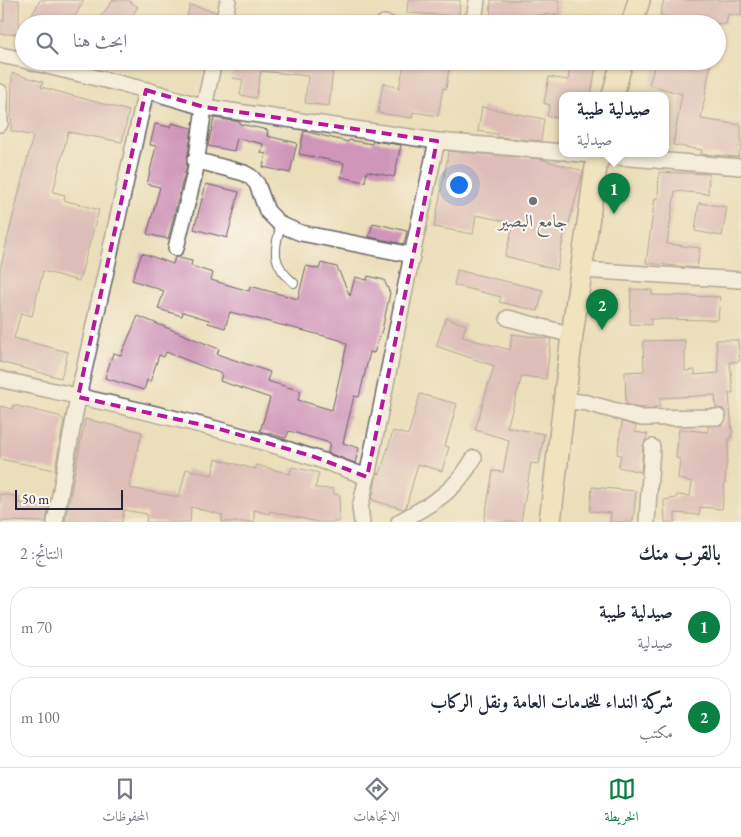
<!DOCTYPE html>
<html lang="ar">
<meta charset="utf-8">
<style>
body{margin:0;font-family:"EB Garamond",Amiri,serif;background:#f2f2f3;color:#1f2937;direction:rtl}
.scale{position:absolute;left:15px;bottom:12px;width:108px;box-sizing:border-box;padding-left:5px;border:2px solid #22223b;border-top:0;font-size:14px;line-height:18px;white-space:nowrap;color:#22223b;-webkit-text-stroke:4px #fbf7ec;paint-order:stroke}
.you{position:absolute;left:458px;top:184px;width:18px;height:18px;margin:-12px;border:4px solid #fff;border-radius:50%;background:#1a73e8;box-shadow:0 0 0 8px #1a73e833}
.badge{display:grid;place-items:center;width:32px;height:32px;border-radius:50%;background:#0b8043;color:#fff;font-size:16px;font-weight:700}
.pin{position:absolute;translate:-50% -41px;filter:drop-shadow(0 1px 2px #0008)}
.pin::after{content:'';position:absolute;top:26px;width:18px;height:15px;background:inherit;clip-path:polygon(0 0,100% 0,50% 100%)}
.popup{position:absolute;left:559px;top:92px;width:110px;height:65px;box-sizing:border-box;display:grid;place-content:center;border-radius:10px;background:#fff;filter:drop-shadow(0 1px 4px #0005);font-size:16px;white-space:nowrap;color:#747a83}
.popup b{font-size:19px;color:#1f2937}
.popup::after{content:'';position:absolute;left:50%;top:100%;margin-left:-10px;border:10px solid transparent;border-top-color:#fff}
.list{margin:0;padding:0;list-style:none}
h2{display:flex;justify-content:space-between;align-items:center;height:65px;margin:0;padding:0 20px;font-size:21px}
h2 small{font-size:16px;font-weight:400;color:#747a83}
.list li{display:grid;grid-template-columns:32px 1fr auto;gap:15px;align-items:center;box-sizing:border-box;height:80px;margin:0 10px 10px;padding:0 10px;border:1px solid #e0e1e3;border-radius:20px}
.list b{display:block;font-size:19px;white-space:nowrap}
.list p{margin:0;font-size:16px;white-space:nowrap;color:#747a83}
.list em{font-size:16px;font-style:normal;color:#747a83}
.icon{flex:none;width:28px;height:28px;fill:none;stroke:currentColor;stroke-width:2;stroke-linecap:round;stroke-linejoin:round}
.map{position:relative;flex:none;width:741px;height:522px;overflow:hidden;direction:ltr}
.search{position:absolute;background:#fff;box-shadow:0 1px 4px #0004;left:15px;right:15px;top:15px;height:55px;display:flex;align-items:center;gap:12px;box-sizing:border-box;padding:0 18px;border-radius:28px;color:#747a83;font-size:19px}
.sheet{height:245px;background:#fff}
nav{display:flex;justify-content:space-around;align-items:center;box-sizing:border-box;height:70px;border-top:1px solid #e0e1e3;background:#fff;font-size:14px;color:#747a83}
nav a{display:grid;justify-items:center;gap:2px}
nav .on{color:#0b8043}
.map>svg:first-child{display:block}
</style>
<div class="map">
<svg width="741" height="522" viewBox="0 0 741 522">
<rect width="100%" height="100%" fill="#fbf7ec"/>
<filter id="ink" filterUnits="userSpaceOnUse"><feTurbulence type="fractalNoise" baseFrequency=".02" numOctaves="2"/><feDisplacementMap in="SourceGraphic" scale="10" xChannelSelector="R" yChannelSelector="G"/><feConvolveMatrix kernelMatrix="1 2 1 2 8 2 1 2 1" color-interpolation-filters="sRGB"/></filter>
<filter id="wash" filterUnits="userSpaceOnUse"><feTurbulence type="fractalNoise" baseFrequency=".0096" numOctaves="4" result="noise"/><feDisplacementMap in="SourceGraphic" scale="20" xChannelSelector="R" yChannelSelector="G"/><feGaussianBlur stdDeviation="1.12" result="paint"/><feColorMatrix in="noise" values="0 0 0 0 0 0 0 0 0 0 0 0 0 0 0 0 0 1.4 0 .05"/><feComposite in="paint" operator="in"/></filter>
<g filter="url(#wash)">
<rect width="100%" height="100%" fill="#ebdeba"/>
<g id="blocks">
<g fill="#cf96b9">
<path d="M4 0H19V34H0V21H4Z"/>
<path d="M40 0H84L71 24H27Z"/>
<path d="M113 0H128L138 7 126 24H95Z"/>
<path d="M408 0H460L459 16 407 13Z"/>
<path d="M491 0H559L560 14 516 16V24H490Z"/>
<path d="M664 0H741V16L728 14 726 24 688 22 660 15Z"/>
<path d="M190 5 216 12 214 24H185Z"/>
<path d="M237 61H334L329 106 305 103 308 76 261 71 256 98 240 95 243 80 233 78Z"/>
<path d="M405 61H450L446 89 443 88 438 116 413 112 412 118 378 113 383 83 399 88Z"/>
<path d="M571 61H597L591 95H563V119L547 116 550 105 544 103 549 77 568 80Z"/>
<path d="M656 61H711L701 119 741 125V148L738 157 701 154 702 150 673 145 682 94 649 85Z"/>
<path d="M12 73 43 82 41 87 129 111 122 142 68 132 53 192 65 195 64 200 99 210 79 281 43 271 32 316 21 313 14 338 68 352 61 378 0 362V269L33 136 11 131Z"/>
<path d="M482 107 544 119 541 141 497 137V134L478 131Z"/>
<path d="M214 118 240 122V124L268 130 267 136 297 143 290 173 263 167 266 154 261 153 263 144 237 138 234 151 208 146Z"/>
<path d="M171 123 192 128 186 168 168 239 147 234 160 187 147 184 156 146 150 145 155 124 170 127Z"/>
<path d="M304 131 348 142 349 140 372 144 373 141 401 145 394 177 367 171 365 182 341 177 344 163 299 154Z"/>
<path d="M449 151 540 159 583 171 567 230 565 229 557 270 505 256 514 223 476 215 473 234 434 227Z"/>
<path d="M659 172 709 174 708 194 675 191 667 244 700 248 697 268 646 263 655 198 658 199Z"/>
<path d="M206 184 239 192 227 238 194 229Z"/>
<path d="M699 203 727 207 722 236 695 231Z"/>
<path d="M373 223 407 231 404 244 369 237Z"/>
<path d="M142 253 173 264 175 257 192 261 191 266 213 273 211 280 249 291 250 286 298 299 306 266 319 269 321 263 337 267 350 296 355 277 367 280 368 276 384 280 390 293 382 330 374 353 370 352 359 397 354 396 343 443 359 448 355 463 328 453 330 443 289 431 286 438 260 431 270 398 220 381 222 374 166 352 164 357 159 355 150 382 147 380 144 390 105 378 113 353 121 355 138 316 219 349 217 354 270 372 267 381 301 391 298 400 332 410 347 344 340 340 230 312 225 328 208 323 209 320 183 312 182 316 158 309 164 291 132 280Z"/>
<path d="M457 270 543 290 538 311 499 302 501 297 454 285Z"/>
<path d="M631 289 652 290V295L720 297 718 320 651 319V325L630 324Z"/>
<path d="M446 318 466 325 462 337 510 350 512 334 551 339 546 379 522 376 507 427 544 434 539 464 531 463 521 522H484L493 471 503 472 509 440 475 430 494 366 436 346Z"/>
<path d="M685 340V371L695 370V375L719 373 716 340H738L740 361 730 362 733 393H729L732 432 731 439H729L722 509 700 507 699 515 675 513V522H665L664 500 676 498 677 495 690 496 692 482 678 479 680 459 676 458 679 429 708 432V426L722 425 727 416 723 409 716 408 715 395 660 398V407L639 408 626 404 625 372 644 371 643 341Z"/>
<path d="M420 394 457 404 445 446 449 447 442 471 418 464 406 507 403 509 372 500 377 473 380 474 393 431 408 435Z"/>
<path d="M13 405 59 416 64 420 55 470 0 459V406L12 409Z"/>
<path d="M85 419 142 432 129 488 179 497 186 469 212 475 216 459 255 469 257 465 290 474 292 467 319 473 315 488 334 489V494L340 495 339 522H317L270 511 269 514 254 510V522H222V515L191 507 190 522H146L147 514 124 510 122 522H65Z"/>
<path d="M622 422 636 426 635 432 648 434 643 446 641 472 618 467 621 455 617 454Z"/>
<path d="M592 487 636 491 633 522H610L611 513 590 511Z"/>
<path d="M0 494 20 497 19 503 48 509 46 522 0 521Z"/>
</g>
</g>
</g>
<g filter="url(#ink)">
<use href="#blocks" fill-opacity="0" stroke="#686467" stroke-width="1"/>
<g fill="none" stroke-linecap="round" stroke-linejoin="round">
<g stroke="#686467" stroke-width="10">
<path id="lane" d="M281 225C273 251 272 265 294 283"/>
</g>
<g stroke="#686467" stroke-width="18">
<g id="street">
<path d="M384 23 389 24"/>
<path d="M223 24 228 0"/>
<path d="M469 24 475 14 477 0"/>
<path d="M0 55 24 60"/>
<path d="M27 61 146 90 204 107 437 141 563 152"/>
<path d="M0 92V124"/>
<path d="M569 153 741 167"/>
<path d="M195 160 244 173 251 177 257 184 267 211 281 225 301 233 412 255"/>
<path d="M176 248 195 172 204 107 214 61"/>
<path d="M582 270 741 280"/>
<path d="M508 318 572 335"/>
<path d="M0 379C124 407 249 431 367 477L360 508 362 522"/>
<path d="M564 400 587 403 642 418 718 417"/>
<path d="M367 477 412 255 437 141"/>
<path d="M55 522 78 397 146 90"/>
<path d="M399 522C434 502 453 494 474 458"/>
<path d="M647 522 652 447"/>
</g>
</g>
<g stroke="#686467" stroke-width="24">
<g id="secondary">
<path d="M632 24 639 0"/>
<path d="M613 95 622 61"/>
<path d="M550 522 572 335 598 153"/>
</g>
</g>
<use href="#lane" stroke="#fff" stroke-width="8"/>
<use href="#street" stroke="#fff" stroke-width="15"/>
<use href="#secondary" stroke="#f7e8c3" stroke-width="21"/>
</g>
</g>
<path d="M0 0H741V522H0ZM146 90 204 107 437 141 367 477 315 457 216 428 78 397Z" fill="#ebdeba" fill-opacity=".55" fill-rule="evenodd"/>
<path fill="none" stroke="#b5179e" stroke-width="4" stroke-dasharray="10 6" stroke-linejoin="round" d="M146 90 204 107 437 141 367 477 315 457 216 428 78 397Z"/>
<circle fill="#6b7280" stroke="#fbf7ec" stroke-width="2" cx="533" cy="201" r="5"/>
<g text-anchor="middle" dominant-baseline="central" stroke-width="4" stroke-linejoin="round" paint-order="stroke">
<g font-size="18" fill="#5b616d" stroke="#fbf7ec">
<text x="533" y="220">جامع البصير</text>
</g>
</g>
</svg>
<div class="scale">50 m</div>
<div class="you"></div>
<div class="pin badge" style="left:614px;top:214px">1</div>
<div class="popup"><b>صيدلية طيبة</b>صيدلية</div>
<div class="pin badge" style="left:602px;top:330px">2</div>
<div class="search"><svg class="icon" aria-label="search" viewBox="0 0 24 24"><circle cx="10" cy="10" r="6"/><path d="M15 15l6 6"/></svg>ابحث هنا</div>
</div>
<section class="sheet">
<h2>بالقرب منك<small>النتائج: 2</small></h2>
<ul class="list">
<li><span class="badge">1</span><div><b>صيدلية طيبة</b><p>صيدلية</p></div><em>70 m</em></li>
<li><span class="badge">2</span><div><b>شركة النداء للخدمات العامة ونقل الركاب</b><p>مكتب</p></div><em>100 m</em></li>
</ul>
</section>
<nav>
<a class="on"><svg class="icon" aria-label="map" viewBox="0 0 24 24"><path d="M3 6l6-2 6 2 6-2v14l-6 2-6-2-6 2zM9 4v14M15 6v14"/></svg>الخريطة</a>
<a><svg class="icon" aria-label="directions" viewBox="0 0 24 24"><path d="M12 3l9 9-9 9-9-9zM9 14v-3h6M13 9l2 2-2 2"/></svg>الاتجاهات</a>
<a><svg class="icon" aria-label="saved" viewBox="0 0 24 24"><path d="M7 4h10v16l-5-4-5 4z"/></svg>المحفوظات</a>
</nav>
